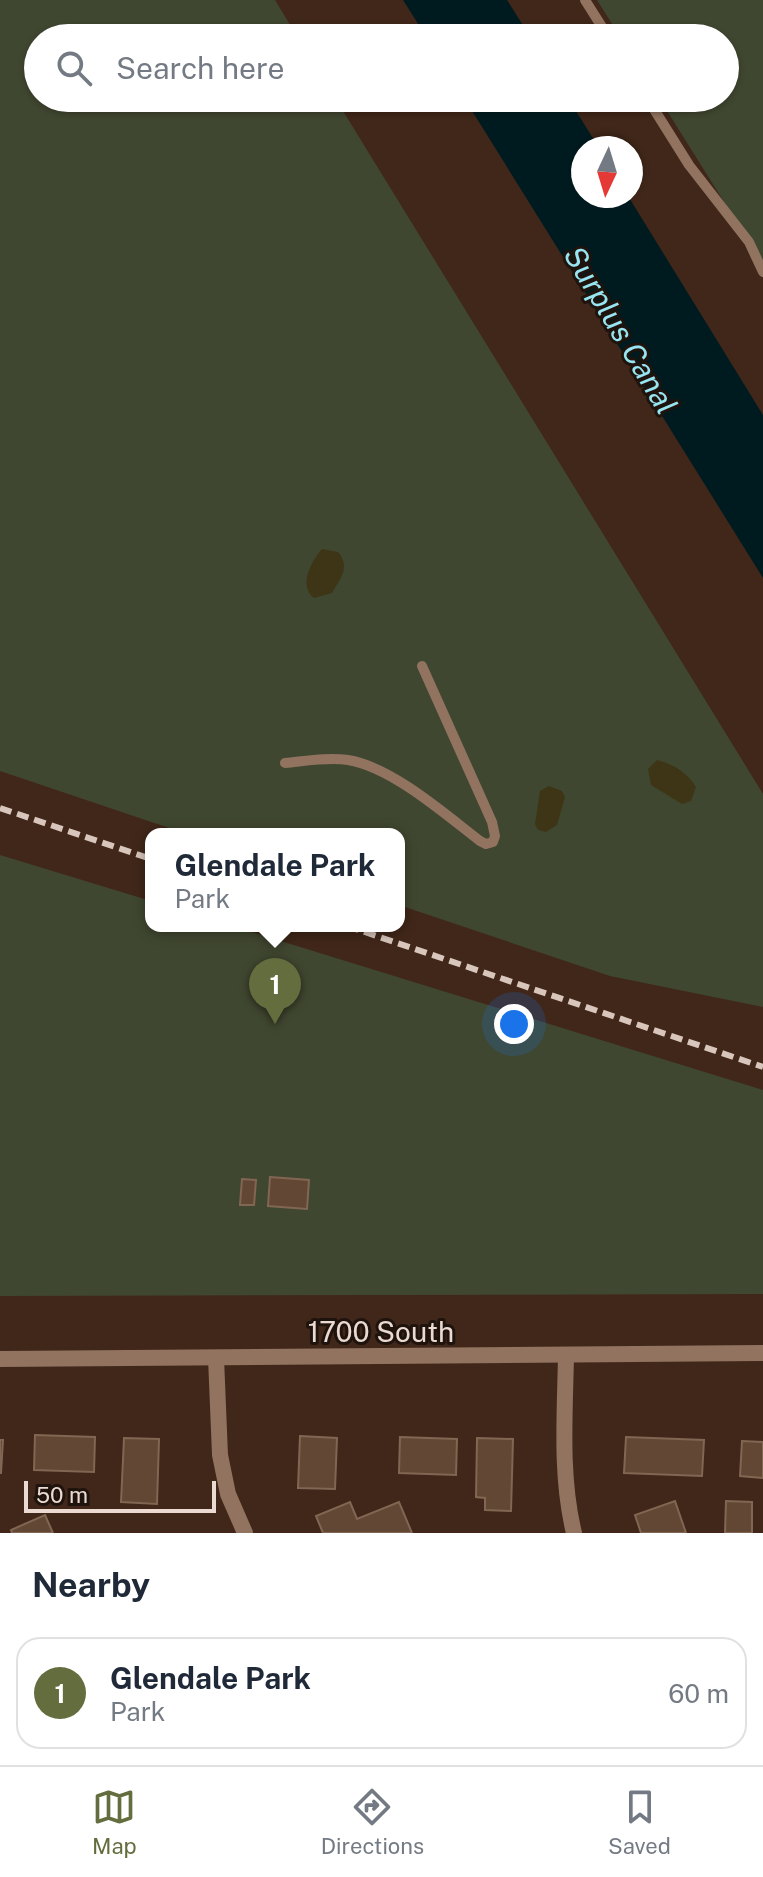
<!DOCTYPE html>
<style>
body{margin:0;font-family:"Public Sans",sans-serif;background:#f2f2f3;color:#1f2937}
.compass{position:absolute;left:571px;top:136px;width:72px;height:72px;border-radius:50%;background:#fff;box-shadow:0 2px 6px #0004;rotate:184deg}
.scale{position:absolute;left:24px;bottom:20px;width:192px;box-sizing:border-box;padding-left:8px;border:4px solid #ebdad1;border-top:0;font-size:22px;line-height:28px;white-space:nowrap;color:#ebdad1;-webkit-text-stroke:6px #1f130d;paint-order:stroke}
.you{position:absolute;left:514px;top:1024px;width:28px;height:28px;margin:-20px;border:6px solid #fff;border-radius:50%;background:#1a73e8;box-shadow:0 0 0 12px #1a73e833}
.badge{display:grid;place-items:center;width:52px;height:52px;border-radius:50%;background:#646d3e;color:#fff;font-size:26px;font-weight:700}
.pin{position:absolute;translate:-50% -66px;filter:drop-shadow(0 2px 4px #0008)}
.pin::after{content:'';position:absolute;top:42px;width:28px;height:24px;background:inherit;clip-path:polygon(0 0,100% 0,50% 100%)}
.popup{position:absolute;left:145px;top:828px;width:260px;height:104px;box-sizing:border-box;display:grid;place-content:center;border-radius:16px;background:#fff;filter:drop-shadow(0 2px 6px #0005);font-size:26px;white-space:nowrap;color:#747a83}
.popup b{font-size:30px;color:#1f2937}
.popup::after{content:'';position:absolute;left:50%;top:100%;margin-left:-16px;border:16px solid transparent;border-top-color:#fff}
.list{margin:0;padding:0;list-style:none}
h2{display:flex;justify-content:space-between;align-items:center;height:104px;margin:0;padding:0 32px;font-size:34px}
h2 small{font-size:26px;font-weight:400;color:#747a83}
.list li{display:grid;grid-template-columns:52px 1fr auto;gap:24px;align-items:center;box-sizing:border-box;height:112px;margin:0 16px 16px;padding:0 16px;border:2px solid #e0e1e3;border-radius:24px}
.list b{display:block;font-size:30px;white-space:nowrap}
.list p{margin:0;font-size:26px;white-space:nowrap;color:#747a83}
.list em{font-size:26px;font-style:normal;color:#747a83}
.icon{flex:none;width:44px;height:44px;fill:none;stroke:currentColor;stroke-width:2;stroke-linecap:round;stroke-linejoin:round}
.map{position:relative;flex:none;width:763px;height:1533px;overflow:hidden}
.search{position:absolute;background:#fff;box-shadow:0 2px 6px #0004;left:24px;right:24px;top:24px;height:88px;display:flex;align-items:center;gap:20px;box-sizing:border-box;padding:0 28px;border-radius:44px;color:#747a83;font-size:30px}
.sheet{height:232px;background:#fff}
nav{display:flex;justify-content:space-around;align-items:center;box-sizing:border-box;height:112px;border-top:2px solid #e0e1e3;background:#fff;font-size:22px;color:#747a83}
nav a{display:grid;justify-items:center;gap:4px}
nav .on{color:#646d3e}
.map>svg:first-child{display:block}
</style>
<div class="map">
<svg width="763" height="1533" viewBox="0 0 763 1533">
<rect width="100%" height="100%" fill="#402719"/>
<g fill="#404730">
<path d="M0 0H275L298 38H38V98H335L763 794V1007L610 976 399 905V834H187L0 771Z"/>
<path d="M597 0H763V264L659 98H725V38H621Z"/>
<path d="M0 855 151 901V926H232L763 1090V1294L0 1296Z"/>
</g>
<g fill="#3d3515">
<path d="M322 549 338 552C351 567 340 579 332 593L314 598C298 585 311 562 322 549Z"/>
<path d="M657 760C673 764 688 773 696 787L691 801 682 804 651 785 648 769Z"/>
<path d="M549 786 562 791 565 797 557 825 546 832 538 830 535 824 540 791Z"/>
</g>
<g fill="#001b20">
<path d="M403 0H507L531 38H427Z"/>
<path d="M464 98H568L599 148H583V196H628L763 415V578Z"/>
</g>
<g fill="#624734" stroke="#816653" stroke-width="2">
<path d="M270 1177 309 1180 307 1209 268 1206Z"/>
<path d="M242 1179 256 1180 254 1205H240Z"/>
<path d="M35 1435 95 1437 94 1472 34 1470Z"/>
<path d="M300 1436 337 1438 335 1489 298 1488Z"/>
<path d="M400 1437 457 1439 456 1475 399 1473Z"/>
<path d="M626 1437 704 1440 702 1476 624 1473Z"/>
<path d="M124 1438 159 1439 157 1504 121 1502Z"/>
<path d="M477 1438 513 1439 511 1511 485 1510V1498L476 1497Z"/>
<path d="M0 1440H3L1 1473H0Z"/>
<path d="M742 1441 763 1442V1478L740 1476Z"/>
<path d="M675 1501 686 1533H641L635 1515Z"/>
<path d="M726 1501 752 1502V1533H725Z"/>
<path d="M350 1502 357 1519 399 1502 412 1533H323L316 1516Z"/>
<path d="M45 1515 53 1533H12L11 1530Z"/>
</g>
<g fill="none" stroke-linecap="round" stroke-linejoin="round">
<g stroke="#91735f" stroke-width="10">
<path d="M585 0 609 38"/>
<path d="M647 98 689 165 749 242 763 272"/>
<path d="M285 763C306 761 328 757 348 760 392 767 446 815 480 841L486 844 493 842 495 836 492 822 422 666"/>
</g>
<g stroke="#91735f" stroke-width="16">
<path d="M566 1355C565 1414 560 1476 574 1533"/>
<path d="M216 1358 220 1455 228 1494 245 1533"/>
</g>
<path stroke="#91735f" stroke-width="16" d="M0 1359 763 1353"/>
<g stroke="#d8c6bc" stroke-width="6" stroke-dasharray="12 6" stroke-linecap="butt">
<path d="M0 808 151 859"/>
<path d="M347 926 763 1067"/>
</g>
</g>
<g text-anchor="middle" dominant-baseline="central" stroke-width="6" stroke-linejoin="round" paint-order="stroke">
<g font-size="28" fill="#ebdad1" stroke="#1f130d">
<text x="381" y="1331">1700 South</text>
</g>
<g font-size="30" font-style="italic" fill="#98e5f2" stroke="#1f130d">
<text transform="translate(621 330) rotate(59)">Surplus Canal</text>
</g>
</g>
</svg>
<svg class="compass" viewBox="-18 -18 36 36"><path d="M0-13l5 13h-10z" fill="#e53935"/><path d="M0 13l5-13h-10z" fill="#747a83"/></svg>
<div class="scale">50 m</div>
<div class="you"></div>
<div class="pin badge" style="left:275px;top:1024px">1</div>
<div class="popup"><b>Glendale Park</b>Park</div>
<div class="search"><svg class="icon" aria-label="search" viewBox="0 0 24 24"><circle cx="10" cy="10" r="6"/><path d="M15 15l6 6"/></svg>Search here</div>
</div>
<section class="sheet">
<h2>Nearby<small></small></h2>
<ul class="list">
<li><span class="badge">1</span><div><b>Glendale Park</b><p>Park</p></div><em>60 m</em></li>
</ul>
</section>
<nav>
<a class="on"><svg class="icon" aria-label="map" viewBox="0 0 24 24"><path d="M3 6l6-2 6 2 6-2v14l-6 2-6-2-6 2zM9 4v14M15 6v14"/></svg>Map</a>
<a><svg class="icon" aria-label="directions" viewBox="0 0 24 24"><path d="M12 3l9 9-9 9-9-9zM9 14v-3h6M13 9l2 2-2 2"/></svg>Directions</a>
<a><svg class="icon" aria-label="saved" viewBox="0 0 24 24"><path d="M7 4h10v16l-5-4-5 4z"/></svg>Saved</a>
</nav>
